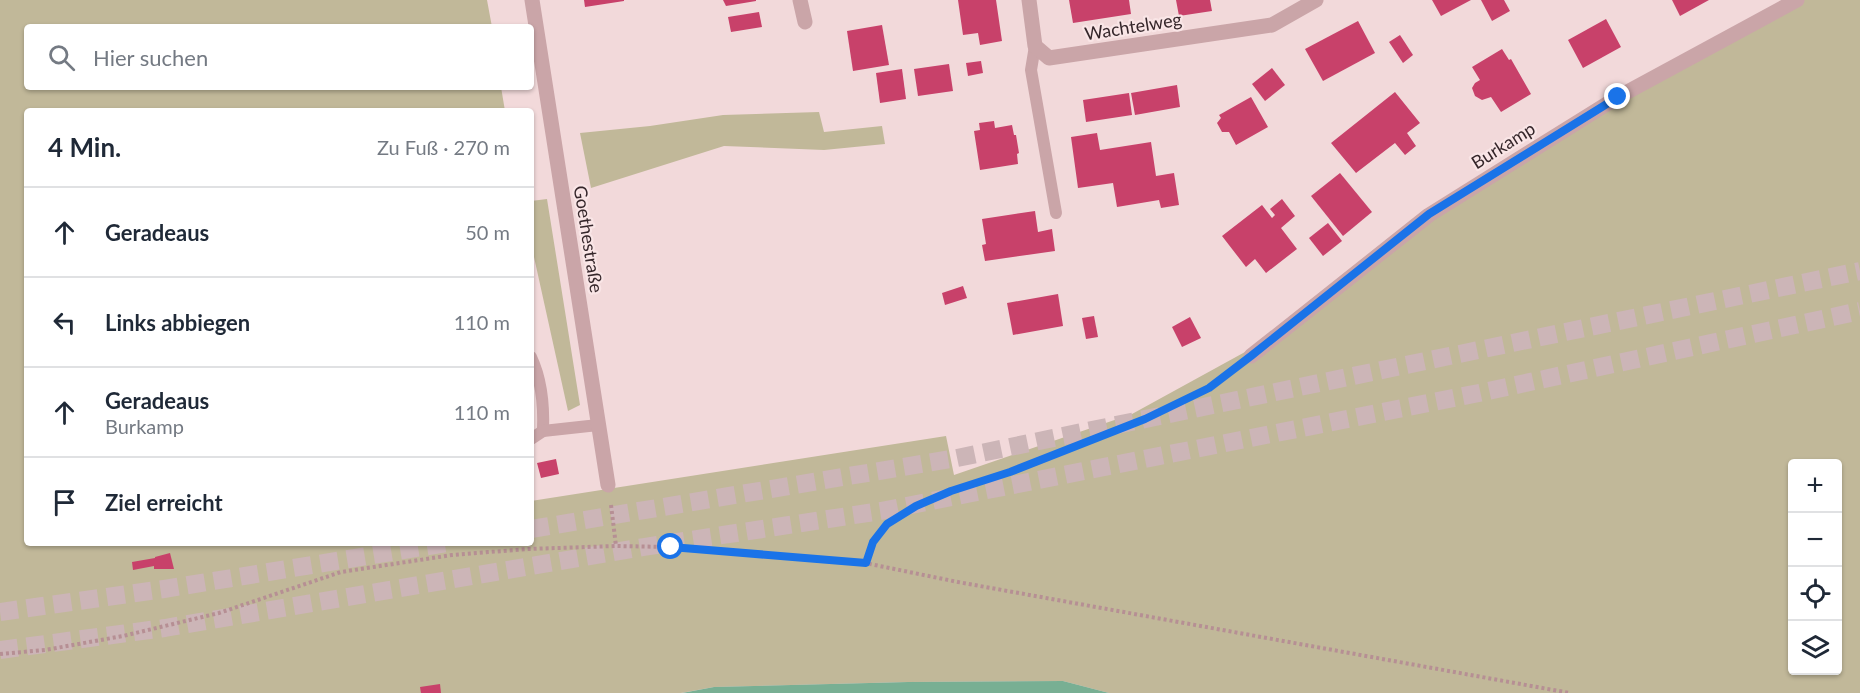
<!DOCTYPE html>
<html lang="de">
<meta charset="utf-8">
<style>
body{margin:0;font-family:Lato,sans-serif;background:#f6f6f7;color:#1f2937}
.controls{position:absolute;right:18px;bottom:18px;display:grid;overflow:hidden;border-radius:6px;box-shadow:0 2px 4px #0004}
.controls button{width:54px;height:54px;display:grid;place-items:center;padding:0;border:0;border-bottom:2px solid #e0e1e3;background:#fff;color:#1f2937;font:30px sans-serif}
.stop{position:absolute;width:18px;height:18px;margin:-14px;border:4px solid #1a73e8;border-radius:50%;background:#fff}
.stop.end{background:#1a73e8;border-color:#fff;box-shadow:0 2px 6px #0008}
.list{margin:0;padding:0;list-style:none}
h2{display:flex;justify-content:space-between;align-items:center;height:78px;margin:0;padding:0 24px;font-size:26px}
h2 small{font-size:20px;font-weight:400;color:#747a83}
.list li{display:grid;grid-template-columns:39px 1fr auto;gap:18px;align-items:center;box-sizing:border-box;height:90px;padding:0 24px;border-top:2px solid #e0e1e3}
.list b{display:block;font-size:22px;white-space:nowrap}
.list p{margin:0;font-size:20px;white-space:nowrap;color:#747a83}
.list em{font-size:20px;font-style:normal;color:#747a83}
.icon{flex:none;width:33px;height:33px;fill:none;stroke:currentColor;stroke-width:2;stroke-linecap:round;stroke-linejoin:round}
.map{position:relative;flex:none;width:1860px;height:693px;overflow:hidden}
.search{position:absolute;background:#fff;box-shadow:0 2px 4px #0004;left:24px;top:24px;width:510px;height:66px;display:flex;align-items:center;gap:15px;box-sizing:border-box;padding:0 21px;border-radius:6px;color:#747a83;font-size:22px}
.panel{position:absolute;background:#fff;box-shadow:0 2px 4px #0004;left:24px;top:108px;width:510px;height:438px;border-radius:6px}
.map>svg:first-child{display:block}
</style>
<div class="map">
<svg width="1860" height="693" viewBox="0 0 1860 693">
<rect width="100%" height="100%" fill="#f2d9da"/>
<g fill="#c1b899" fill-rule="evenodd">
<path d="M0 0H487L492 27H27V87H501L505 111H27V543H531V501L946 436 954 475 1132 414 1245 352 1424 210 1783 0H1860V693H1109L1063 681 908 682 714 687 681 693H0ZM1792 464H1838V670H1792Z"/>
<path d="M819 112 824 132 882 126 885 144 824 150 724 146 591 188 580 133 650 126 723 115Z"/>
<path d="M547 199 580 405 568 411 534 257 531 258V201Z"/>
</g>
<path fill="#78af93" d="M1063 681 1109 693H682L714 687 908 682Z"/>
<g fill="#c8416a">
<path d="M584 0H624V1L585 7Z"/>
<path d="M723 0H756V1L726 6Z"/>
<path d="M958 0H996L1002 41 980 45 978 33 963 35Z"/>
<path d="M1069 0H1129L1131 14 1073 23Z"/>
<path d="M1176 0H1210L1212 11 1179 16Z"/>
<path d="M1432 0H1471L1441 16Z"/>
<path d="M1481 0H1504L1510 11 1492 21Z"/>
<path d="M1672 0H1709L1680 16Z"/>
<path d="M759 12 762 27 731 32 728 17Z"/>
<path d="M1606 19 1621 47 1583 68 1568 40Z"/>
<path d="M1358 21 1375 53 1323 81 1305 49Z"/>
<path d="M882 25 889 65 853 71 847 31Z"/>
<path d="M1400 35 1413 55 1403 63 1389 42Z"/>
<path d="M1502 49 1509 60 1511 59 1531 94 1501 112 1491 97 1482 100 1475 96 1472 88 1475 83 1480 80 1472 67Z"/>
<path d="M981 61 983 73 968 76 966 63Z"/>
<path d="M949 64 953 91 918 96 914 69Z"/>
<path d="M1272 68 1285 85 1265 101 1252 84Z"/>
<path d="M902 69 906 99 880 103 876 73Z"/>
<path d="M1177 85 1180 107 1135 115 1131 93Z"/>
<path d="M1395 92 1420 123 1407 133 1416 146 1405 155 1395 143 1356 173 1331 143Z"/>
<path d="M1129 93 1132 115 1086 122 1083 100Z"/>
<path d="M1251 97 1268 127 1236 145 1229 132H1222L1217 123 1221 118 1219 115Z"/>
<path d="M994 121 995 128 1012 125 1014 135H1016L1019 153 1017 154 1018 164 980 170 974 131 980 130 979 123Z"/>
<path d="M1097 133 1100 150 1151 142 1156 176 1174 173 1179 205 1161 208 1159 200 1117 207 1113 183 1078 188 1071 137Z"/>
<path d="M1340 173 1372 212 1343 236 1311 196Z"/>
<path d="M1282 199 1295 216 1281 228 1297 249 1266 273 1255 259 1246 267 1222 236 1262 205 1272 218 1275 215 1270 209Z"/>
<path d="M1035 211 1038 232 1052 229 1055 251 985 261 982 245 986 244 982 219Z"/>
<path d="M1328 223 1342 241 1323 256 1309 238Z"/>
<path d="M963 286 967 298 945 305 942 293Z"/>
<path d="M1058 294 1063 326 1013 335 1007 303Z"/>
<path d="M1094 316 1098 337 1086 339 1082 318Z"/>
<path d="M1190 317 1201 338 1182 347 1172 327Z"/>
<path d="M556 459 559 474 541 478 537 463Z"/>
<path d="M170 553 174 569H154V566L133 570 132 562 155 558V557Z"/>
<path d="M440 684 441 693H421L420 687Z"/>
</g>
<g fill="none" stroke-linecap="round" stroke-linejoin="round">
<g stroke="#ccb5b7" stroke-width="18" stroke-dasharray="18 9" stroke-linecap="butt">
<path d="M531 529 957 458 1860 271"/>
<path d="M0 612 164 589 447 543"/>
<path d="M0 650 165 628 644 547 881 511 1479 393 1860 311"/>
</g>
<g stroke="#b68f94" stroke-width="4" stroke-dasharray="3 3" stroke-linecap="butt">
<path d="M611 505 616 546"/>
<path d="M865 563 873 542 887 524 916 506 951 491 1010 472 1145 419 1209 388 1235 368"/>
<path d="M0 654 45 650 123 636 219 613 341 572 452 555 528 549 616 546 671 547 739 551 865 563 958 582 1570 693"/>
</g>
<g stroke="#caa5a8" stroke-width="12">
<path d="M1035 46 1031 70 1056 213"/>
<path d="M531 357C542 380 544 406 543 431"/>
<path d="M531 439 543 431 598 425"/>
</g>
<g stroke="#caa5a8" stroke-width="15">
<path d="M532 0 608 485"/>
<path d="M800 0 805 22"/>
<path d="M1029 0 1035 46 1049 58 1272 25 1316 0"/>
<path d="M1251 356 1429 215 1618 97 1797 0"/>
</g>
</g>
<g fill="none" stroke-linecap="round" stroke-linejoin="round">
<path stroke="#1a73e8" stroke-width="8" d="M671 547 866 563 873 542 887 524 916 506 951 491 1010 472 1145 419 1209 388 1251 356 1429 214 1618 97"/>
</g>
<g text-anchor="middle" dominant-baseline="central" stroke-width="4.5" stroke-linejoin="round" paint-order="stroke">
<g font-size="18" fill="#35262a" stroke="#f9e5e6">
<text transform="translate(1133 26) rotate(-9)">Wachtelweg</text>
<text transform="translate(1503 145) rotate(-32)">Burkamp</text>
<text transform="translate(589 239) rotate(81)">Goethestraße</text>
</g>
</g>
</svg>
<div class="controls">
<button>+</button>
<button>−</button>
<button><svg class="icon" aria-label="locate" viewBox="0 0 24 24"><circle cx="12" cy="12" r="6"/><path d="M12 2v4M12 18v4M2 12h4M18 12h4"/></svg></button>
<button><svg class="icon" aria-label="layers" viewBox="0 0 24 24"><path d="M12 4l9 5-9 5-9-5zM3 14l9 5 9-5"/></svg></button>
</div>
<div class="stop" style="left:671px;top:547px"></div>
<div class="stop end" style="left:1618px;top:97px"></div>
<div class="search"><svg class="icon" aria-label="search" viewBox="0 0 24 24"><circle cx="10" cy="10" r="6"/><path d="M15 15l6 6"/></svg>Hier suchen</div>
<section class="panel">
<h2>4 Min.<small>Zu Fuß · 270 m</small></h2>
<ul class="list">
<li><svg class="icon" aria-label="ahead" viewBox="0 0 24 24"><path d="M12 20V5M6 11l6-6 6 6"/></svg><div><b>Geradeaus</b></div><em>50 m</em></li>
<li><svg class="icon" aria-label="left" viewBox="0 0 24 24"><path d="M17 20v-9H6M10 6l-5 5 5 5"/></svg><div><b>Links abbiegen</b></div><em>110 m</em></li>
<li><svg class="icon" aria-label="ahead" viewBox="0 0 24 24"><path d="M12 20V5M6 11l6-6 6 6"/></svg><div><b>Geradeaus</b><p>Burkamp</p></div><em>110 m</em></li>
<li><svg class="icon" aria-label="arrive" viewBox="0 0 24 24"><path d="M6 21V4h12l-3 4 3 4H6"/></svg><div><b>Ziel erreicht</b></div></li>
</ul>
</section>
</div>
